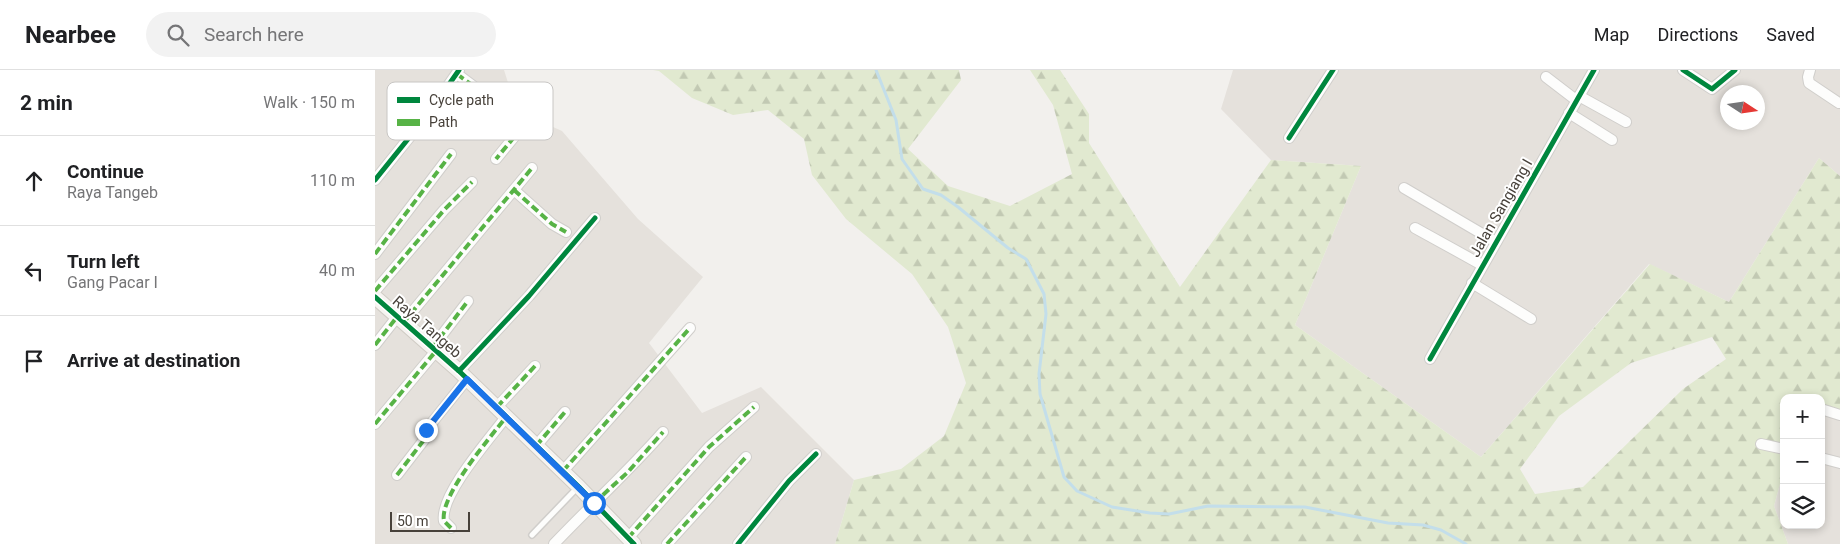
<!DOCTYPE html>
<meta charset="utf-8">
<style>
body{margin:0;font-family:Roboto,sans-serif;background:#f2f2f2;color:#202124}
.controls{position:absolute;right:15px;bottom:15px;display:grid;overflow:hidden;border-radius:10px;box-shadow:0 2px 8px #0003}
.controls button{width:45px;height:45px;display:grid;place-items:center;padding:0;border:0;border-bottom:1px solid #e0e0e0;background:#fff;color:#202124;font:25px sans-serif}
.compass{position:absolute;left:1345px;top:15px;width:45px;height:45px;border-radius:50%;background:#fff;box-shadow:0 2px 8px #0003;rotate:102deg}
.scale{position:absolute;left:15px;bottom:12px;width:80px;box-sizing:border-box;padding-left:5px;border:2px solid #47413a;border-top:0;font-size:14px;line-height:18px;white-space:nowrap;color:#47413a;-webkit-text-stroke:4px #fff;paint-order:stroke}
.stop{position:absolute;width:15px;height:15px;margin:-11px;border:4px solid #1a73e8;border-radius:50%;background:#fff}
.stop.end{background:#1a73e8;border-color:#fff;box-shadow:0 1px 5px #0008}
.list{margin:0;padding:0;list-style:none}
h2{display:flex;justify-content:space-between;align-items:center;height:65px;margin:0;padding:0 20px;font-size:21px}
h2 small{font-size:16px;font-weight:400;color:#757577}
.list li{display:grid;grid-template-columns:32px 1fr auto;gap:15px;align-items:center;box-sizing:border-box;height:90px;padding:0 20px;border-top:1px solid #e0e0e0}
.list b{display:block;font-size:19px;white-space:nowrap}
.list p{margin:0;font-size:16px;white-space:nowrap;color:#757577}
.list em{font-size:16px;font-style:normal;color:#757577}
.icon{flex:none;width:28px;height:28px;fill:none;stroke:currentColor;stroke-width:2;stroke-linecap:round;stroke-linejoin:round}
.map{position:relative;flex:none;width:1465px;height:474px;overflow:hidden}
header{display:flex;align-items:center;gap:30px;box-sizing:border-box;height:70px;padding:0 25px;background:#fff;border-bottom:1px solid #e0e0e0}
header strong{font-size:24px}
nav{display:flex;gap:28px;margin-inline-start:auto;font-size:18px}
.search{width:350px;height:45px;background:#f2f2f2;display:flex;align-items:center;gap:12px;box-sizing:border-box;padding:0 18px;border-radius:28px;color:#757577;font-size:19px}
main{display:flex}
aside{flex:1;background:#fff}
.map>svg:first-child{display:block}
</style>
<header>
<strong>Nearbee</strong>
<div class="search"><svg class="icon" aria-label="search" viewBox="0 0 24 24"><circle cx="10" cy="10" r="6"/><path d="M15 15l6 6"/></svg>Search here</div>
<nav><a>Map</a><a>Directions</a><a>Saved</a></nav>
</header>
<main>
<aside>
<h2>2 min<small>Walk · 150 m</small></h2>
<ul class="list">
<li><svg class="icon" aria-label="ahead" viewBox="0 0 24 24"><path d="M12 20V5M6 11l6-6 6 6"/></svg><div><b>Continue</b><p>Raya Tangeb</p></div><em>110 m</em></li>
<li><svg class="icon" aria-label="left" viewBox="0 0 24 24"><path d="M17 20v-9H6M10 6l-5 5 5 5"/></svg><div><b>Turn left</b><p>Gang Pacar I</p></div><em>40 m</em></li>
<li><svg class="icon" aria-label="arrive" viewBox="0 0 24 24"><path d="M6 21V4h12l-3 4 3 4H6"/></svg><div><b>Arrive at destination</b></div></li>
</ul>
</aside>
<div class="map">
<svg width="1465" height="474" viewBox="0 0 1465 474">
<defs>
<pattern id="forest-firs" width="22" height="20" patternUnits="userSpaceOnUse" patternTransform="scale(1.25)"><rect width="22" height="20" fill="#e1e9d0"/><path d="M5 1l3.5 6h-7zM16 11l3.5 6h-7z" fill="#c2c9b3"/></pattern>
</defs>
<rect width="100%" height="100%" fill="#f2f0ed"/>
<g fill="#e5e1dc" fill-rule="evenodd">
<path d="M0 0H129L142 41 187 61 263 149 328 207 274 273 327 343 386 317 479 410 460 474H0Z"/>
<path d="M858 0H1465V106L1444 88 1354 232 1274 194 1106 387 920 255 986 96 896 90 846 39ZM1352 22H1382V52H1352Z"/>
<path d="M1446 343 1465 347V474H1413L1399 436 1409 399V455H1446Z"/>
</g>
<path fill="url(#forest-firs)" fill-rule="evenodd" d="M278 0H584L586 10 533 79 573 116 635 136 697 104 678 35 655 0H685L714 44V73L805 217 896 90 986 96 920 255 1106 387 1275 194 1354 232 1444 88 1465 106V347L1446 343V328H1409V399L1399 436 1413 474H460L479 410 526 399 569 366 591 313 573 257 537 204 471 149 437 105 429 69 393 40 358 45 317 28 284 1ZM1337 267 1351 289 1308 319 1208 417 1160 424 1145 399 1184 346 1256 293Z"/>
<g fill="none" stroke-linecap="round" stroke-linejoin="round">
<path stroke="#c3deea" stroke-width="3" d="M501 0 521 50 527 89 548 119 566 125 583 137 633 178 651 189 669 224 671 244 664 304 665 324 689 407 702 421 737 437 775 443 794 444 833 436 930 437 1013 453 1048 455 1066 460 1091 474"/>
<g stroke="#d0cecb" stroke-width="8">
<path id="lane" d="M157 465 202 418"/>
</g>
<g stroke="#d0cecb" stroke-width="12">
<g id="street">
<path d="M1308 0 1337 19 1360 0"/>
<path d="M1435 0 1433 7 1434 13 1464 33"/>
<path d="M82 4 145 51 144 61 121 89"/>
<path d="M1171 7 1201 30"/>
<path d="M1204 26 1251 52"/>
<path d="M1194 43 1237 70"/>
<path d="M914 68 958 0"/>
<path d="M0 110 54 43 84 0"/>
<path d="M1029 118 1121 172"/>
<path d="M139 120 177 154 191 162"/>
<path d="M1040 158 1107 195"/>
<path d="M0 184 76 84"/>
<path d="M1097 213 1156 249"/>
<path d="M0 221 69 140 97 112"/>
<path d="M28 253 157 98"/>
<path d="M0 275 22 247"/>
<path d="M57 278 93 231"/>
<path d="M1055 289 1219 0"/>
<path d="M84 301 154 226 220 148"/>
<path d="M122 337 160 296"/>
<path d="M1446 339 1465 345"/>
<path d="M0 354 61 281"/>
<path d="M1386 374 1409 379"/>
<path d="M161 376 190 342"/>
<path d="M1446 388 1465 393"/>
<path d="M188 401 315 258"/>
<path d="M22 405 52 366 51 360 92 309"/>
<path d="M76 458 69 451C64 426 115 368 131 347"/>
<path d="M253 468 334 377 379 337"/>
<path d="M179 474C215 436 253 402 288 362"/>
<path d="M292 474 371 387"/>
<path d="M363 474 414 411 441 384"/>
</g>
</g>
<g stroke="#d0ccc5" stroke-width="16">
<path id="secondary" d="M0 227 84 301 204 417 259 474"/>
</g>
<use href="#lane" stroke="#fdfdfc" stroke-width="5"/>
<use href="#street" stroke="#fdfdfc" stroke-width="10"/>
<use href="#secondary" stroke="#f6f4f1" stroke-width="14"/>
<g stroke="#57b346" stroke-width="4" stroke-dasharray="8 4" stroke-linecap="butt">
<path d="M82 4 145 51 144 61 121 89"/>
<path d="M139 120 177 154 191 162"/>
<path d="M0 184 76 84"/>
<path d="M0 221 69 140 97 112"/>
<path d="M28 253 157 98"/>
<path d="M0 275 22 247"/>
<path d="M57 278 93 231"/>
<path d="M122 337 160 296"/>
<path d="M0 354 61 281"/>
<path d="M161 376 190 342"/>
<path d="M188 401 315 258"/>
<path d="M22 405 52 366 51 360 92 309"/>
<path d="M219 433 253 402 288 362"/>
<path d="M76 458 69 451C64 426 115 368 131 347"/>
<path d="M253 468 334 377 379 337"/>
<path d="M292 474 371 387"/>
</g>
<g stroke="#fff" stroke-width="8">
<g id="cycleway">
<path d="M1308 0 1337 19 1360 0"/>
<path d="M914 68 958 0"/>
<path d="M0 110 54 43 84 0"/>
<path d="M0 227 84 301 204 417 259 474"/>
<path d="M1055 289 1219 0"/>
<path d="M84 301 154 226 220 148"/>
<path d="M363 474 414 411 441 384"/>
</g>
</g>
<use href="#cycleway" stroke="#00873e" stroke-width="5"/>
</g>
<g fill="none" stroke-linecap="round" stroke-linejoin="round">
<path stroke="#1a73e8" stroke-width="6" d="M51 360 92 309 219 433"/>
</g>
<g text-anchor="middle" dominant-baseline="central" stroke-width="4" stroke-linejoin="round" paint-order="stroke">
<g font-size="15" fill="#47413a" stroke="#fff">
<text transform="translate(1126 138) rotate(-60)">Jalan Sangiang I</text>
<text transform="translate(52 257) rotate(41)">Raya Tangeb</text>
</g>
</g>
<rect x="12" y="12" width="166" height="58" rx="8" fill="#fff" stroke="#c8c6c4" stroke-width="1"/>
<rect x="22" y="27" width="23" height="6" fill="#00873e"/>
<rect x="22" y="49" width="23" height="7" fill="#57b346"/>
<g font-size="14" fill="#47413a">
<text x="54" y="35">Cycle path</text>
<text x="54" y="57">Path</text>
</g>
</svg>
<div class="controls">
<button>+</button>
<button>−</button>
<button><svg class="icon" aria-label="layers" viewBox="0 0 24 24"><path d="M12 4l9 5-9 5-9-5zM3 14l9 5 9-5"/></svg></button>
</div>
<svg class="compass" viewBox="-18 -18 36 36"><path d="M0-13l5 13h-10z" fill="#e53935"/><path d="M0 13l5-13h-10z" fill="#757577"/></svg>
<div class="scale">50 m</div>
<div class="stop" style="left:219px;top:433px"></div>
<div class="stop end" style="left:51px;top:360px"></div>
</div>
</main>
